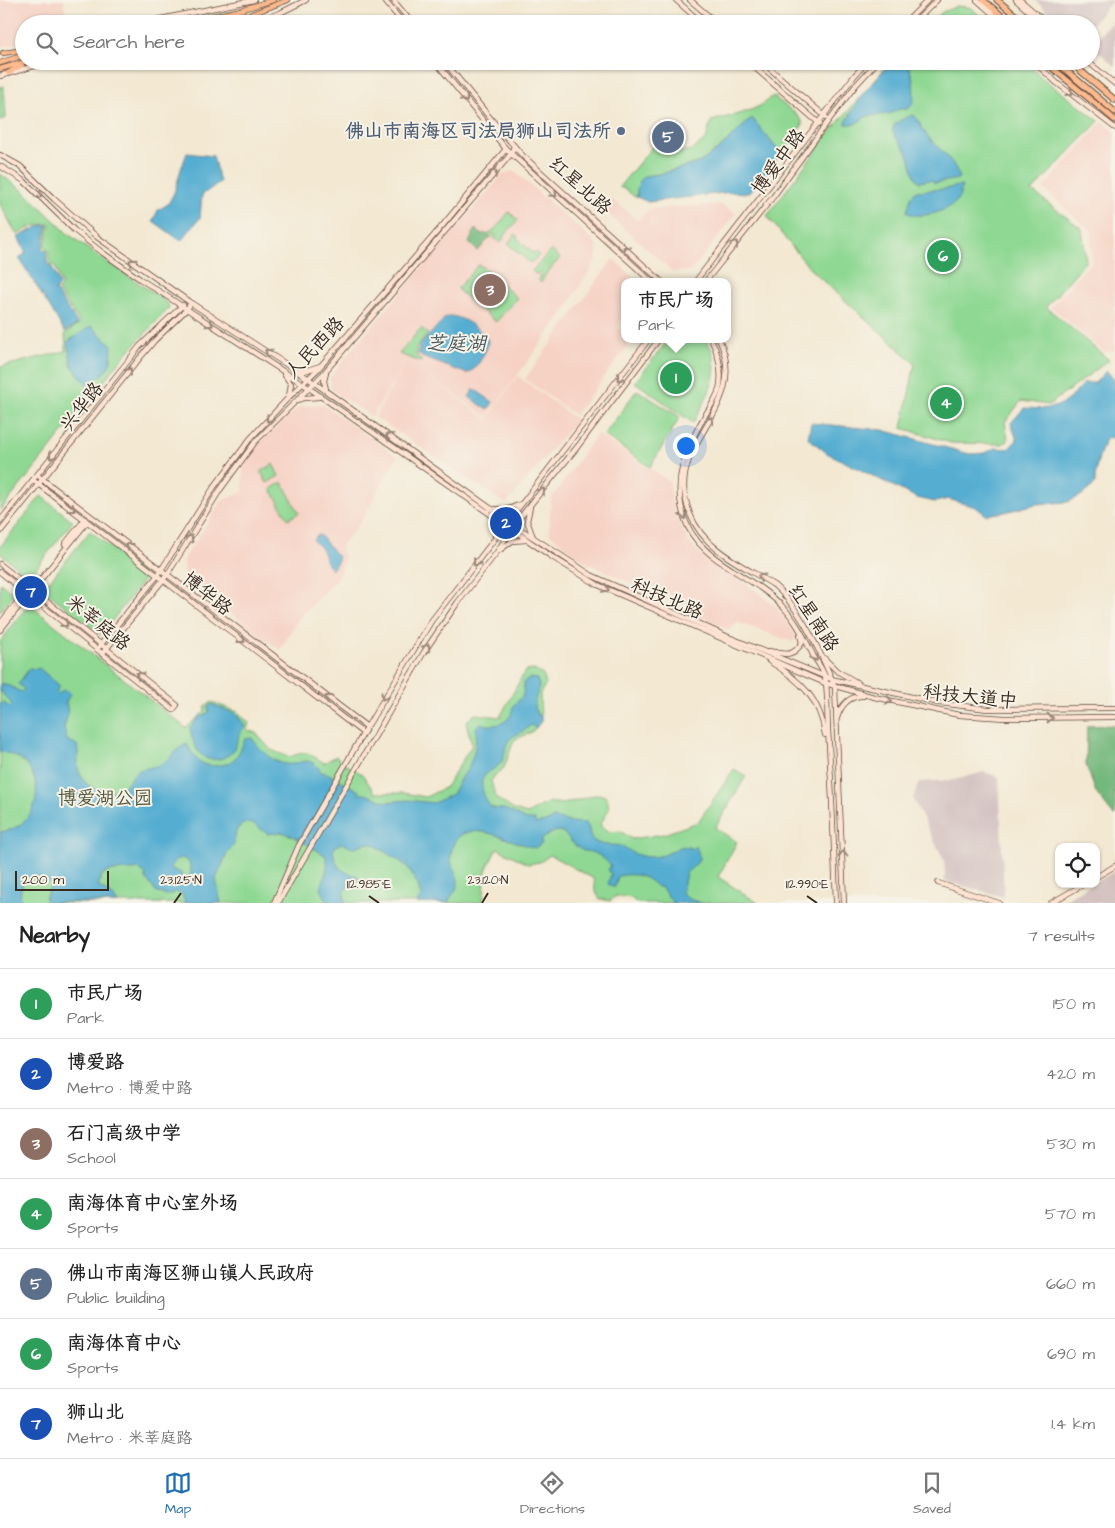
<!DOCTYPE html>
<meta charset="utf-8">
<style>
body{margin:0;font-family:"Architects Daughter","LXGW WenKai TC",sans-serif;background:#f2f2f2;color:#222}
.controls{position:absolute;right:15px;bottom:15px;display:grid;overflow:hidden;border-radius:10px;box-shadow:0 1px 4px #0004}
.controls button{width:45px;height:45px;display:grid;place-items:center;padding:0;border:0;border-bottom:1px solid #e0e0e0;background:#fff;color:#222;font:25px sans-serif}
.scale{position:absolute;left:15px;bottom:12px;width:94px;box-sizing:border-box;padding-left:5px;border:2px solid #3b2a1e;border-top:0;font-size:14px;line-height:18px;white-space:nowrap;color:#3b2a1e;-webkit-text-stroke:4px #f7f3e8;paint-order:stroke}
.you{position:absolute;left:685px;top:445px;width:18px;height:18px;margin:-12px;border:4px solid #fff;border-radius:50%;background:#1a73e8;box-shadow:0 0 0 8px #1a73e833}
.badge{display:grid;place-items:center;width:32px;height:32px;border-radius:50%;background:#1f6fb2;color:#fff;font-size:16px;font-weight:700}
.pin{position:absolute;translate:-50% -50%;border:2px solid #fff;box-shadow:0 1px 5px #0006}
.popup{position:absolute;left:621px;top:278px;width:110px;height:65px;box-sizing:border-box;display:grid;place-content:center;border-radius:10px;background:#fff;filter:drop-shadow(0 1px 4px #0005);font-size:16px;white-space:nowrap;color:#767676}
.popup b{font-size:19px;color:#222}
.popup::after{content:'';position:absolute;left:50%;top:100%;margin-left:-10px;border:10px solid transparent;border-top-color:#fff}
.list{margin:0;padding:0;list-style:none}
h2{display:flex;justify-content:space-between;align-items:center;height:65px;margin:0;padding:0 20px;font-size:21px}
h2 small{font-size:16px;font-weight:400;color:#767676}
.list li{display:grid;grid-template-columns:32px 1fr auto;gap:15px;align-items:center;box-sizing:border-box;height:70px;padding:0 20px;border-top:1px solid #e0e0e0}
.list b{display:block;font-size:19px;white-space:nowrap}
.list p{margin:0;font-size:16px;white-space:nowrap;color:#767676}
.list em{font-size:16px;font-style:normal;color:#767676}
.icon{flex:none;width:28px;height:28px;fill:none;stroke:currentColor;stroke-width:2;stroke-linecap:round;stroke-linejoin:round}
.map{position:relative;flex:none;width:1115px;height:903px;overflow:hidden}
.search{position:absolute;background:#fff;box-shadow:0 1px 4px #0004;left:15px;right:15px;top:15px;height:55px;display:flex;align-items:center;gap:12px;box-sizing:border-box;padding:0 18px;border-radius:28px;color:#767676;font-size:19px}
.sheet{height:555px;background:#fff}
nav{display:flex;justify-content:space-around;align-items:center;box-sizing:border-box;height:70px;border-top:1px solid #e0e0e0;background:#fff;font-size:14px;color:#767676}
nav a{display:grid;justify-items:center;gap:2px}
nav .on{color:#1f6fb2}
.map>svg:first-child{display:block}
</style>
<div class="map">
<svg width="1115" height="903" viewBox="0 0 1115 903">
<rect width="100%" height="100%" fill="#f7f3e8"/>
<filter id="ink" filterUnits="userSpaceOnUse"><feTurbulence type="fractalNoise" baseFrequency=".02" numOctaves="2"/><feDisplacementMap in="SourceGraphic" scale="10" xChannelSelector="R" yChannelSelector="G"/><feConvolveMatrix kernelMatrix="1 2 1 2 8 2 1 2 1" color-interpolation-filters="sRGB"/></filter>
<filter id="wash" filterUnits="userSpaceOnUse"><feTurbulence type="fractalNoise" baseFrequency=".0096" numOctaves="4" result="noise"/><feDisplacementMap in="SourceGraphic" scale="20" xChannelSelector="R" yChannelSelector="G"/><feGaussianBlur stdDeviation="1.12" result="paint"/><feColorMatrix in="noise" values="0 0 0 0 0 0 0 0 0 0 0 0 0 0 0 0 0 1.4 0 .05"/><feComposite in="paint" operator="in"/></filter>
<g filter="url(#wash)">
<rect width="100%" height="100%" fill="#f3e8d2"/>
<g fill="#f6d2c4">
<path d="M0 0H64L66 24H24V42L0 47Z"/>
<path d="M1103 121 1115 132V351L1104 352 1051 307 1092 261 1091 231 1043 188Z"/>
<path d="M511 171 515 172 594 241 598 248 596 260 592 267 563 313 487 417 408 363 487 419 518 376 577 420 506 504 375 417 405 362 372 417 331 390 330 377 365 334 502 175Z"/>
<path d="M612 199 637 220 650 209 721 204 736 214 691 271 673 272 607 213 608 203Z"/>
<path d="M613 259 638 282H625V308L618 328 625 334V339L632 340 575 415 525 379Z"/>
<path d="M322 404 397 456 362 520 340 547 345 559 337 579 298 619 280 650 186 580 183 567 184 558 222 501 243 492V462L256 446 299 407Z"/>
<path d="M597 434 669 481 675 515 689 542 701 555 751 587 777 607 788 622 796 637 793 642 737 622 730 630 583 561 549 533 551 499Z"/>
</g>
<g fill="#d1bfbe">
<path d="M1035 0H1113L1091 25V24H1061Z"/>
<path d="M1115 18V66L1091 45Z"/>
<path d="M984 772 999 777 1004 897 944 881 945 873 944 860 913 799 919 782 954 780Z"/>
<path d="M1115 871V903H1059L1092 884H1096V882Z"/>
</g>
<g fill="#8fd893" stroke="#658158">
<path d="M959 6 972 8 988 24H929L942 12Z"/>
<path d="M891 61H1026L1041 77 1099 121 1032 191 1082 229 1086 261 1046 307 1109 360 1049 405 1021 401 1005 422 1008 441 1002 444 951 443 902 428 915 363 812 271 767 216 830 132Z"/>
<path d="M4 86 6 116 4 119 0 120V87Z"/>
<path d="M773 96 796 114 802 121V126L796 133 798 136 781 154 752 118 720 148 701 162 660 174 644 176 640 181 636 198 625 189 619 187 653 146 669 154 692 150 706 140 711 121C732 115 758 112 773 96Z"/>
<path d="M0 174 25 192 67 233 95 254 167 302 169 308 125 355 0 511V367L66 351 65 334 80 323 58 291 62 285 55 266 50 264 48 256 50 252 44 248 50 224C37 223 27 229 17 235L0 204Z"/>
<path d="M509 212 518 220 503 237 504 238 500 243 494 238 496 236 494 234 491 238 487 235 494 230Z"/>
<path d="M515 234 518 236 517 238 532 252 534 253 536 252 539 255 533 262 532 261 530 263 508 244Z"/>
<path d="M551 250 560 258 546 274 541 283 538 279 541 275 539 273 537 275 532 271Z"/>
<path d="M478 265 483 267 517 298 496 322 460 292 458 288Z"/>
<path d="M421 328 428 334 416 348 417 356 421 360V362L399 354Z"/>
<path d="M669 339H705C727 367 707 397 693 423L635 382Z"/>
<path d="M637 390 680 417 650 467 604 435Z"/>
<path d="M273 464 279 476 267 483 261 472Z"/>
<path d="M282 482 299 513 288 519 271 489Z"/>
<path d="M41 496 73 521 29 577 0 553V547Z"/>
<path d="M90 531 147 576 101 635 43 589Z"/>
<path d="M0 583 14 594 0 612Z"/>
<path d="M32 607 186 728 205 711V706L212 702 238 712 249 723 247 730 256 733 271 750 289 757C309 750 307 752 324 763L336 756 343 763 362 774 375 793H403L426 797 446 787 472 745 466 722 475 714 500 717 525 671 534 670 543 675 546 684 540 693 541 721 532 732 514 740 504 768 496 774 491 781 496 798 514 810 527 814 549 802 563 804 599 794 607 797 609 809 600 825 610 832 620 831 632 839 664 834 698 822 734 769 746 776 715 828 737 842 718 877 758 903H637L631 898 616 896 610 901 600 899 595 891 594 879 550 855 540 862 528 864 497 848 486 870 483 903H0V642L26 608Z"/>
</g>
<g fill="#73b87d" stroke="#57714e">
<path d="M475 229 482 235 484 233 490 237 478 251 469 243Z"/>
<path d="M1115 725V817L1096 793 1086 765 1087 726Z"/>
</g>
<g fill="#54add1" stroke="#486c78" fill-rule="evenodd">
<path d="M892 61H907L913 79 914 98 912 105 908 109H900L889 114 867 116 855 124H846V122L862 95Z"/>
<path d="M913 115C919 119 920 125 924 131 935 147 953 157 959 176L958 179 935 183 931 180 919 182C913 177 911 160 907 152 904 145 891 136 893 128 895 121 907 117 913 115Z"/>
<path d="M752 118 781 154 749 193 731 192 648 202 637 197V188L640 181 644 176 660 174 701 162 720 148Z"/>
<path d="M187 153 213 156 220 182 202 195 200 218 181 241 153 221 158 210 168 204 174 193 182 166Z"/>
<path d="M958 186H962C961 192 960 197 956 202 946 212 918 220 907 212L911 197 916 191 945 189Z"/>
<path d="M48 225 42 249 48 252 46 256 48 265 52 267 60 285 55 290 78 324 65 332 19 258 26 253 18 237 40 226Z"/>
<path d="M449 316C463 316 480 329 488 340 489 347 479 365 473 370 470 373 469 373 465 373L422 357 418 353 419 346 445 318Z"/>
<path d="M91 326 112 345C112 371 107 370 88 386L72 366 67 342Z"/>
<path d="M1106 371 1115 379V436L1106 439C1099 454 1095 468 1095 484L1082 495 1068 502 1036 504 1005 512 986 515 976 507 948 499 935 502 917 498 827 453 808 438 811 423 883 430 969 454 985 453 996 448 1008 449 1017 440 1011 423 1024 408C1056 410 1063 408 1084 383H1095Z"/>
<path d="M474 389 493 402 488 410 469 397Z"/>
<path d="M320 535 338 557V560L332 570 326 561 322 550 313 540 316 536Z"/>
<path d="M39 668 60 686 56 692 58 694 65 689 71 694 66 701 68 714 64 728 67 740 77 745C79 753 77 761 78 768 82 788 107 800 124 786 130 781 133 773 140 770 148 767 155 768 163 763 171 758 178 747 187 744 190 750 194 757 199 761 208 768 224 767 233 760 239 755 242 746 245 739L252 738C259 748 269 759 281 763 299 769 309 750 322 773L325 772 359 791V794H365L387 802 407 800 434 803 452 794 463 774 466 772C474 757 477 744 476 727L480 723C491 727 503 726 510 716 513 712 511 708 515 704 517 701 521 699 523 695L524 682 530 678 537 679 539 686C537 696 532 703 537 714L541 716V721L536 728 531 725C526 731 518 733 511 738 504 744 506 755 501 763 496 769 487 771 483 778 479 784 485 802 491 807 494 809 499 808 503 809 515 811 521 822 535 820V824L545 822 554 818 570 822 586 823C591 828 588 835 593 840 601 847 611 844 620 846 624 846 626 849 630 851 639 857 650 858 660 856 672 854 681 841 692 849L695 846C705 861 695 864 686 873L682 893 689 899 702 903H673L661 887H657C646 875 634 873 618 876L615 887 608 884 611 874 608 869 611 866C606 860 599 854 591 852 587 851 584 852 580 849 563 839 567 820 541 840L542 843 535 848C511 843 457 810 451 854 449 867 459 874 458 883 458 890 450 896 448 903H417L421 896 418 885 407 866 373 844 367 843 352 848 342 843 336 846 333 851C337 869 341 871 357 876L359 881C347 885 341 889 346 903H328L321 889C323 877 331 867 325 855L293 836 281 832 268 834 254 824 245 823 239 827 236 831 234 844 227 854 216 879 221 903H185L182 894 176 892 168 895 157 893 146 879 145 873 139 869C126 872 114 868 102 875L98 886 113 896 118 903 68 902 47 903 45 898 51 885C47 876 34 875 26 879L23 877 19 882 23 885C19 890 22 897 19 903H0V832C49 826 48 757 0 752V705L3 702 9 707 12 704 1 692 2 691H0V684H6L21 692 24 689 18 684 29 669ZM182 858 189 862 191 873 188 877 181 880V873L170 868 177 859Z"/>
<path d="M212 704 236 714 245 726C238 733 238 743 233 751 230 755 224 758 219 759 200 764 192 743 190 728L197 719 209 712 208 707Z"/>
</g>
</g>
<g filter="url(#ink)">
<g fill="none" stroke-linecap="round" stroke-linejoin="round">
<g stroke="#574639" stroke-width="6">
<g id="secondary">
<path d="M384 0 404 24"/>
<path d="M393 0 413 24"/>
<path d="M676 0 703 24"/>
<path d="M690 0 718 24"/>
<path d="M977 0 1004 24"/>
<path d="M1016 0 1043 24"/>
<path d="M1020 0 1048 24"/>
<path d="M136 24 254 0"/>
<path d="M246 24 280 13 306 0"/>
<path d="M904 24 928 0"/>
<path d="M913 24 937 0"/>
<path d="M435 61 506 149 652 282"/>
<path d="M444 61 491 119 522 155 662 282"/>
<path d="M747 61 820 124"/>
<path d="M761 61 826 117"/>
<path d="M1033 61 1057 83 1115 128"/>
<path d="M1087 61 1115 84"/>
<path d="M0 76 34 66 58 61"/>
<path d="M0 155 20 166 54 199 97 237 191 303 309 379 514 525 591 575 726 636 831 679 939 703 988 709 1115 708"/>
<path d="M0 166 24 181 74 230 103 253 140 279 303 384 552 557 598 585 825 683 874 697 959 715 1005 718 1115 717"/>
<path d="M695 282 855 75 868 61"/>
<path d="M705 282 773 197 829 120 856 85 878 61"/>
<path d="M711 339C719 355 723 373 719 390 716 399 709 409 704 417 686 449 672 479 684 517 698 562 752 574 782 606 796 620 805 639 814 657 818 663 823 670 825 677 828 689 827 716 828 730 832 787 834 845 836 903"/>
<path d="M719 339C750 404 675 438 685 496 692 537 720 553 752 572 760 577 768 581 775 586 801 609 822 655 835 687L844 903"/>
<path d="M299 370 304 371 320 366"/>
<path d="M326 373 324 381 326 389"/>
<path d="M284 374 291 384 289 396"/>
<path d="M298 400 304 398 319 397"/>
<path d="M37 475 367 727"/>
<path d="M33 480 363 733"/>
<path d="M530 507 527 521 533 537"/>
<path d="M490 509H508L521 504"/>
<path d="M492 517 496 527 495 538"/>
<path d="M0 521 140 346 183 305"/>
<path d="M0 532 139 359 154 341 187 309 191 303"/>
<path d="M65 544 85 519"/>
<path d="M500 550 512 541 527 540"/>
<path d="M0 564 177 705 173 710 0 572"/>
<path d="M0 624 19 600"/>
<path d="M0 630 87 522"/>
<path d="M97 649 158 575 214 487 250 439 288 398 318 369 443 225 506 149"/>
<path d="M769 651C784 654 792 658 802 643L800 635"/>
<path d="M102 654 167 575 220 490 255 442 323 374 511 154 514 146"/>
<path d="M824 658 837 671 858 683"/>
<path d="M769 661C799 679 821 699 825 735"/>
<path d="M837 718C841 705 849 696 863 696"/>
<path d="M1096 877 1115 866"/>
<path d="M938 883 999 903"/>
<path d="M274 903 299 845 367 727 432 620 649 339"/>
<path d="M278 903 424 652 458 602 497 552 514 525 578 446 659 339"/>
<path d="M1051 903 1084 884"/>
</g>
</g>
<g stroke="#574639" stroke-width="6">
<g id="primary">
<path d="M171 24 237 11 273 0"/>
<path d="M211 24 249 15 288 0"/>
<path d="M3 53 24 50"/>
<path d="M0 63 24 55"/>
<path d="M0 69 28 61"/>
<path d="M8 73 22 65"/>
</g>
</g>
<g stroke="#574639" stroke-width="7">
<g id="highway">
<path d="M983 0 1012 24"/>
<path d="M997 0 1026 24"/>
<path d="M1044 61 1115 120"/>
<path d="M1055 61 1115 112"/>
<path d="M1069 61 1115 100"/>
</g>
</g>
<use href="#secondary" stroke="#fee3d2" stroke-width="4.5"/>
<use href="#primary" stroke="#fcba8e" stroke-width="4.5"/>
<use href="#highway" stroke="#fcba8e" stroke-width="5"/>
</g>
<defs><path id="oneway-chevron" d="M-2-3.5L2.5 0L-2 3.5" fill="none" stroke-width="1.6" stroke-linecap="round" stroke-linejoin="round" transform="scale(1.25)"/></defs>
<g stroke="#9c8678">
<use href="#oneway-chevron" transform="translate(1070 93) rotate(36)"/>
<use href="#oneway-chevron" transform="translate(465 99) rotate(51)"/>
<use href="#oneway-chevron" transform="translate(494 173) rotate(-49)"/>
<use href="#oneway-chevron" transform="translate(554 194) rotate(42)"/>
<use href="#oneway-chevron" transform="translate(39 195) rotate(44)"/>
<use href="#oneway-chevron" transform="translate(735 244) rotate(-51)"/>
<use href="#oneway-chevron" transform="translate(626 249) rotate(-138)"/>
<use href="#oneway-chevron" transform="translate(132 262) rotate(-145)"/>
<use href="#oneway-chevron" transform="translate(210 324) rotate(33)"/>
<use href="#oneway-chevron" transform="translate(268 352) rotate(-147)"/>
<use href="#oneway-chevron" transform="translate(129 371) rotate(-52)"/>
<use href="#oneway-chevron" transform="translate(620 378) rotate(128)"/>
<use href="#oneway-chevron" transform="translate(269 419) rotate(133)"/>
<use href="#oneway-chevron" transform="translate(710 420) rotate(-62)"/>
<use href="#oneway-chevron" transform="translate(389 436) rotate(-144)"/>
<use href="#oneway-chevron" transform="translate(52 456) rotate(128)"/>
<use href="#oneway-chevron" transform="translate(542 491) rotate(-51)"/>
<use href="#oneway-chevron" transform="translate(72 509) rotate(38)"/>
<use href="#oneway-chevron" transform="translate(684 516) rotate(72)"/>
<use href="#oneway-chevron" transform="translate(190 538) rotate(-58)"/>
<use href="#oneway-chevron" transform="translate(129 546) rotate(-142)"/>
<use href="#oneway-chevron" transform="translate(476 563) rotate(128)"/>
<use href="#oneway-chevron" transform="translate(761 577) rotate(-149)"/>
<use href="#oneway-chevron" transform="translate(606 589) rotate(26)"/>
<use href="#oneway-chevron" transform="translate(65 624) rotate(39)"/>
<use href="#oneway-chevron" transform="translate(242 640) rotate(38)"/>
<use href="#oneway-chevron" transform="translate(427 647) rotate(-57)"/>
<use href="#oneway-chevron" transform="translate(815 658) rotate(62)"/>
<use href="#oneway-chevron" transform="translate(139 675) rotate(-141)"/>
<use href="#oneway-chevron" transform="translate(384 697) rotate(121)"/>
<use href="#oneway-chevron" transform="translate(328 698) rotate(-143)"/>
<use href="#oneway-chevron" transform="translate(889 701) rotate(13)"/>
<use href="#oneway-chevron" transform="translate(1050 718)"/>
<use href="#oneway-chevron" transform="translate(843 854) rotate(-91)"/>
</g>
</g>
<path fill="none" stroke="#3b2a1e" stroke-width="2" d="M369 896 379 903M807 896 817 903M174 903 181 893M482 903 488 893"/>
<circle fill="#5c6f8a" stroke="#f7f3e8" stroke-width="2" cx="621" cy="131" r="5"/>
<g text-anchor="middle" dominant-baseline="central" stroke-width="4" stroke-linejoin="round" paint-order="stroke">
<g font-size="19" font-weight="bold" fill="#4e5e75" stroke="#f7f3e8" text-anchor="end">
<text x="611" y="131">佛山市南海区司法局狮山司法所</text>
</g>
<g font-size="19" fill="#3b2a1e" stroke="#f7f3e8">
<text transform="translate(779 162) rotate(-54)">博爱中路</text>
<text transform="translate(580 186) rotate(42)">红星北路</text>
<text transform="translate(315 348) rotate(-47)">人民西路</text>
<text transform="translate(82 407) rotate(-52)">兴华路</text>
<text transform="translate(207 594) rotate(38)">博华路</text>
<text transform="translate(667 599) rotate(23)">科技北路</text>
<text transform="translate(813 618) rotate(57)">红星南路</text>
<text transform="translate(98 623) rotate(39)">米莘庭路</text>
<text transform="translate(970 697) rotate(6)">科技大道中</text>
</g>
<g font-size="19" fill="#50563b" stroke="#f7f3e8">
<text x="105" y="798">博爱湖公园</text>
</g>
<g font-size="20" font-style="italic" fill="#44585d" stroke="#f7f3e8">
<text x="456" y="344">芝庭湖</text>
</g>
</g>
<g font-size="12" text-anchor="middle" fill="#3b2a1e" stroke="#f7f3e8" stroke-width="4" stroke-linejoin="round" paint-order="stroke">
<text x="181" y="884">23.125°N</text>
<text x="488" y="884">23.120°N</text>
<text x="369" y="888">112.985°E</text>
<text x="807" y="888">112.990°E</text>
</g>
</svg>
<div class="controls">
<button><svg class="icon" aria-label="locate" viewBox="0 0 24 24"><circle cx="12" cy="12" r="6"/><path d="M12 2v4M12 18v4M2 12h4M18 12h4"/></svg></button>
</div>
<div class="scale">200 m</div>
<div class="you"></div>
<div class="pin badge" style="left:676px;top:378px;background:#2e9e5b">1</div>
<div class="popup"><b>市民广场</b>Park</div>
<div class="pin badge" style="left:506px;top:523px;background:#1a4fb4">2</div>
<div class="pin badge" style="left:490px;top:290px;background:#8d6e63">3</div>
<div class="pin badge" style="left:946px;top:403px;background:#2e9e5b">4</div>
<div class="pin badge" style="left:668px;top:137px;background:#5c6f8a">5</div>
<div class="pin badge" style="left:943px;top:256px;background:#2e9e5b">6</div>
<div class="pin badge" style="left:31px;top:592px;background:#1a4fb4">7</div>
<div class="search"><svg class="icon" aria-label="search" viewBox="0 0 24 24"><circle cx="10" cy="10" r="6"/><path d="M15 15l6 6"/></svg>Search here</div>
</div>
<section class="sheet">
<h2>Nearby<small>7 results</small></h2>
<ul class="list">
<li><span class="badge" style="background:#2e9e5b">1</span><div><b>市民广场</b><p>Park</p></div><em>150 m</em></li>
<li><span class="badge" style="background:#1a4fb4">2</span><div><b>博爱路</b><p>Metro · 博爱中路</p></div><em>420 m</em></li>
<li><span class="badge" style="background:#8d6e63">3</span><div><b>石门高级中学</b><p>School</p></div><em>530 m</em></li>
<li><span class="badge" style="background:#2e9e5b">4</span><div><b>南海体育中心室外场</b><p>Sports</p></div><em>570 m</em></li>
<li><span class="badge" style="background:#5c6f8a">5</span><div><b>佛山市南海区狮山镇人民政府</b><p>Public building</p></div><em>660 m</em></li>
<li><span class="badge" style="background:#2e9e5b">6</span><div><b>南海体育中心</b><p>Sports</p></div><em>690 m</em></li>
<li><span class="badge" style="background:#1a4fb4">7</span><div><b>狮山北</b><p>Metro · 米莘庭路</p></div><em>1.4 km</em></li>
</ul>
</section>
<nav>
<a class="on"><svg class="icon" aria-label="map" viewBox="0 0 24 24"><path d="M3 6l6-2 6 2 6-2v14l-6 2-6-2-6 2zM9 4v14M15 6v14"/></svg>Map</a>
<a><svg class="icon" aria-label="directions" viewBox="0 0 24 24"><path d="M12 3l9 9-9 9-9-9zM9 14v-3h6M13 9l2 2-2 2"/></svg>Directions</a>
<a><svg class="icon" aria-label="saved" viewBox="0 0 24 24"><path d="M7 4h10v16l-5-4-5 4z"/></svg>Saved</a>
</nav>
